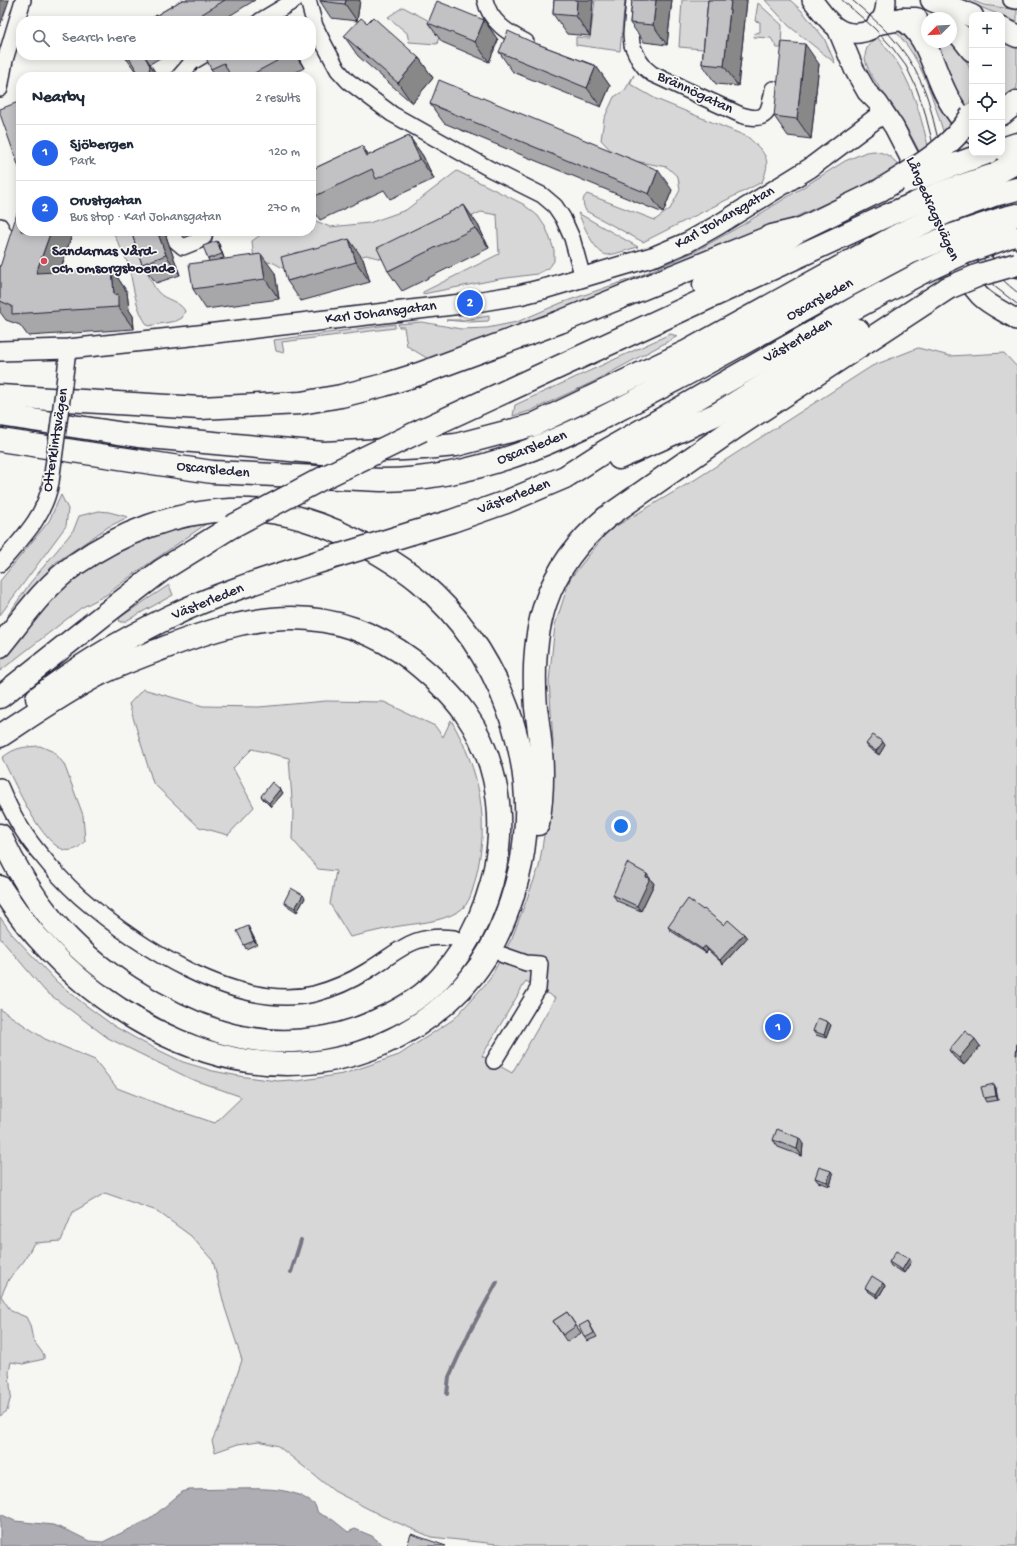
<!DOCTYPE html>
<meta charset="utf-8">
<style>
body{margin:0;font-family:"Gochi Hand",sans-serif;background:#f2f2f3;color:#1f2937}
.controls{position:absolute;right:12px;top:12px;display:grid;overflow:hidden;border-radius:8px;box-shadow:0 2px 10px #0003}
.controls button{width:36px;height:36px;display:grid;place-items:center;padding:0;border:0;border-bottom:1px solid #e0e1e3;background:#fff;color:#1f2937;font:20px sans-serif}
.compass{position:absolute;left:921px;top:12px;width:36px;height:36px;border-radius:50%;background:#fff;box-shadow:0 2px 10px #0003;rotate:246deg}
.you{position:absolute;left:621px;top:826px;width:14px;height:14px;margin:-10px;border:3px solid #fff;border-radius:50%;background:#1a73e8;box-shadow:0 0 0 6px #1a73e833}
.badge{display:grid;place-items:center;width:26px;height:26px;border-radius:50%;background:#2563eb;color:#fff;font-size:13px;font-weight:700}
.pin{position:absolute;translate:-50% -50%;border:2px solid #fff;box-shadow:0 1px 4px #0006}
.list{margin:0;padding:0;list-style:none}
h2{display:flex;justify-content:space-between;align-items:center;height:52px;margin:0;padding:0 16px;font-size:17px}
h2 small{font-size:13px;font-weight:400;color:#747a83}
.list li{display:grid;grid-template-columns:26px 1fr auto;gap:12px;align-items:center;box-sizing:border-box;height:56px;padding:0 16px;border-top:1px solid #e0e1e3}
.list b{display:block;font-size:15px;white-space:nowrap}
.list p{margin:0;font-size:13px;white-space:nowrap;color:#747a83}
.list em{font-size:13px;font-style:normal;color:#747a83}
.icon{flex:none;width:22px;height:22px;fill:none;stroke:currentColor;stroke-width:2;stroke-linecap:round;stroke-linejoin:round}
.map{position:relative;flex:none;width:1017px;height:1546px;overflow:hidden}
.search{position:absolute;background:#fff;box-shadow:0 2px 10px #0003;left:16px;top:16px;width:300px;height:44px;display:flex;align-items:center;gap:10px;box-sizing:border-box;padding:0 14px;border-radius:16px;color:#747a83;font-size:15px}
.panel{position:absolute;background:#fff;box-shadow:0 2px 10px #0003;left:16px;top:72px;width:300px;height:164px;border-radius:16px}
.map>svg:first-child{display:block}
</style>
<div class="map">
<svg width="1017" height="1546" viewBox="0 0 1017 1546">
<rect width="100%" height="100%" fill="#f6f6f2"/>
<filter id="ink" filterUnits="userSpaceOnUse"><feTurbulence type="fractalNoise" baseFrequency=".025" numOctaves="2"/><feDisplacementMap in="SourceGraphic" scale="8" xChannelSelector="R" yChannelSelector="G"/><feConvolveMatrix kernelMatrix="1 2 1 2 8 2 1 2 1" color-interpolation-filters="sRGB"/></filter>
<g filter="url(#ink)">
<path fill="#e6e6e4" d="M976 0H1017V13L984 3Z"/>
<g fill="#d7d7d7" stroke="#7c7c89" fill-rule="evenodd">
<path d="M595 0H625L620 51 576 45V37L590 38Z"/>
<path d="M682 0H709L712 39 702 49 679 47Z"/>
<path d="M765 0H790L802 11 824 38 835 63 789 26Z"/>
<path d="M963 0H971L984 5 1017 10V22Z"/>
<path d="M758 3 782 25 781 48H777L771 38 754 37 755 33 760 32V22L755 21Z"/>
<path d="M403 7 437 25 441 29 437 44 409 42 407 33 388 17Z"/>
<path d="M895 31 906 33 957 123 945 137C933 100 923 60 895 31Z"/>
<path d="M1002 36 1017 42V88L1002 99Z"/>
<path d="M877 37C885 47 894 56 900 67 915 93 922 121 929 150L921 155C914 141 906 126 897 112 888 97 871 80 866 63 863 52 868 43 877 37Z"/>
<path d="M929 42H950C968 54 978 82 970 102 968 106 965 109 963 113Z"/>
<path d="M634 75 630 84 656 99 748 137C766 154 772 159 762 182L643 242 586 211C583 204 581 199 587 194L655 220 670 209 680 190 678 177 667 167 618 158 601 140 604 119 614 97 625 90Z"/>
<path d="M874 151C886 153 894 157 899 168L876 180 763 232 430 360 407 346 404 327H399L398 324 422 322 461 329 487 328 517 322 561 303 639 276 696 251 744 224 845 161 866 152Z"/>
<path d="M457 171 523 204 538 216 546 228 551 241 554 250V261L549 268 537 274 499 279 423 294V292L499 254 497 215 481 212 382 259 366 255 296 274 288 271 274 263 254 260 252 241 266 231H311V219L330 227 369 223 406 210Z"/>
<path d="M578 213 638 247C629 249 617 254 608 255 595 255 583 223 578 213Z"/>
<path d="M113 231H132C137 244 150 284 158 292 166 301 179 300 185 311L182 318 176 321 148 326C135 309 134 287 129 268 126 255 117 243 113 231Z"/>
<path d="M489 316V320L488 321 469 322 446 320H464Z"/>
<path d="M395 324V328L282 342 284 353 276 351 274 340Z"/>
<path d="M670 334 678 336 593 382 530 411 513 416 515 405Z"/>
<path d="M918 348 950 356 1004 353 1017 367V1546H516L431 1537 382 1516 334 1491 278 1446 259 1441 238 1444 215 1452 212 1441 224 1414 242 1360 225 1308 213 1261 191 1236 157 1211 105 1193 73 1212 61 1241 34 1243 24 1261 9 1279 1 1296 11 1311 26 1317 30 1325 33 1340 44 1355V1359L23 1364 11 1362 9 1372 11 1396 7 1411 0 1416V1009L45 1039 95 1060 117 1088 161 1105 215 1123 242 1097 191 1079 108 1038 45 991 0 938V917L12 934 57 982 84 1004 114 1026 144 1043 183 1062 213 1071 239 1076 261 1079 278 1081 290 1080 297 1081 343 1074 399 1055 454 1019 489 980 512 938 539 867 545 829 553 742 549 681 555 625 570 579 608 531 696 479 872 366ZM526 981 555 998 512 1073 482 1056Z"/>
<path d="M61 495 68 509 66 526 0 615V581L49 521Z"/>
<path d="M99 511 109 512 128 517 108 527 55 563 10 615H8L30 583 68 537 74 529 79 516Z"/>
<path d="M206 524 131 576 106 595 81 608 0 671V662L15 643 49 604 69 583 84 570 127 545 165 531Z"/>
<path d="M169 585 173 595 124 622H120L119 618Z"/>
<path d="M143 689 203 706 259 707 326 701 384 702 435 726 443 737 451 720C480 771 490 819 476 877 473 888 470 905 459 911 440 923 415 923 394 927 379 930 365 934 350 937L330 904 336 871 318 869 292 839 293 813 289 758 252 749 233 768 254 807 228 835 199 827 153 783 129 704Z"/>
<path d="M40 746 54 752 64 764 83 815 85 841C81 845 78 849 72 850 45 857 13 778 2 758 15 747 24 747 40 746Z"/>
</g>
<path fill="#adadb3" stroke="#757583" d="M231 1489C252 1489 276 1487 296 1494 303 1496 309 1501 315 1505L318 1513 333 1520 348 1532 355 1529 372 1536 384 1546H0V1514L15 1521 53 1525 71 1532 89 1541 103 1542 150 1519 182 1492 189 1490Z"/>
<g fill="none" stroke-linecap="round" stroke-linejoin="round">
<g stroke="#757583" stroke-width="4">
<path d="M291 1272 301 1240"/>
<path d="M447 1394 449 1377 469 1333 497 1282"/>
</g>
<g stroke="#22223b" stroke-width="18">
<g id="minor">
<path d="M308 0 315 26 324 44 338 70 348 81 392 114 490 169 542 195 555 206 563 218 572 238 583 278"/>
<path d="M485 0C490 22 508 33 526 42"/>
<path d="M634 0 631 34 632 45 639 60 645 68 652 74 741 115C768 123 769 112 773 89"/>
<path d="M1011 0 1017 1"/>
<path d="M260 21 295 0"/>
<path d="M179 77 192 62 204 55"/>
<path d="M0 89 5 60 23 0"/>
<path d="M0 226 5 235 0 258"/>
<path d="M173 231 176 241 183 247 198 241 204 237 205 231"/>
<path d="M64 384 68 349"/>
<path d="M0 564C23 537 44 518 51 482"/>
<path d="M0 786C10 810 24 836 42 856 53 870 66 884 79 896 135 945 236 1012 314 994 333 989 351 981 367 971 400 951 412 933 454 938"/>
<path d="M494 1061 538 989 540 964 526 963 503 955"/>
</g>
</g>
<g stroke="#22223b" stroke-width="22">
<g id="tertiary">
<path d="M812 0C820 9 827 21 837 28 849 36 869 35 879 23 884 17 886 7 886 0"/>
<path d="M837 28 854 69 867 92 878 103 894 127 910 158 920 183"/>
<path d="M947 246C955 264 966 281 980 296 990 306 1005 312 1017 320"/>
<path d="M0 351 68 349 190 336 470 303 519 295 547 288 655 256 688 242 718 225 810 168 883 113"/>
</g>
</g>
<g stroke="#22223b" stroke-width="25">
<g id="trunk">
<path d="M932 0 972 16"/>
<path d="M902 19C929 34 933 71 947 96 953 109 963 120 972 132"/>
<path d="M879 23 902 19H916"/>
<path d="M951 29 961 36 972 50"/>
<path d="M1002 29 1017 36"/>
<path d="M1002 114 1017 102"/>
<path d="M1002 149 1017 144"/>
<path d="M991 176 1017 162"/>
<path d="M978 182C979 191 980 201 982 210 986 230 1002 254 1017 266"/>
<path d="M994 195 1017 189"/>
<path d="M1001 219 1017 215"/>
<path d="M704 285 776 246 801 229 879 191"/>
<path d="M0 396 200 408 301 403 341 396 384 385 419 374 560 322 772 236 801 229"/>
<path d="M0 415 138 436 323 453 424 448 456 445 533 425 688 351 900 234"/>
<path d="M422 430 888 215"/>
<path d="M0 440 212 472 381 480C489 480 583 429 675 380 754 338 830 294 909 253"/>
<path d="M619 458 717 414 803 361 858 330"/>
<path d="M412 533 452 521 506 502 565 477 607 450 857 307 921 273"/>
<path d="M0 646C23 618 45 585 76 564 120 533 175 512 229 510 278 507 329 524 371 549 388 559 405 569 420 582 500 650 541 760 521 864 511 910 494 955 460 990 414 1037 353 1064 287 1064 193 1064 101 1009 40 940 25 924 12 905 0 887"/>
<path d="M0 697 101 617 162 570 231 527"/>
<path d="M37 698C78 666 122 640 169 617 222 591 281 574 337 556"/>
<path d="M0 736C32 715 64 693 98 675 118 665 140 657 161 649 203 633 247 618 292 618 336 618 378 634 412 660 432 676 450 692 465 713 521 793 505 906 441 977 425 995 402 1009 380 1019 332 1043 273 1048 221 1032 161 1013 94 970 53 921 32 895 14 865 0 835"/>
<path d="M538 824C542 800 543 775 541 751 540 737 538 723 536 708 530 630 544 569 607 517L736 427 948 288"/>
</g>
</g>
<use href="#minor" stroke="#f6f6f2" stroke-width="15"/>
<use href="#tertiary" stroke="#f6f6f2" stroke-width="19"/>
<use href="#trunk" stroke="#f6f6f2" stroke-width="22"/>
<g stroke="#22223b" stroke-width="1">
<path d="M842 0 874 28 891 46 906 66 916 87 924 109 946 195 955 226 976 260 994 286 1017 304"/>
<path d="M852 0C880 24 905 46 920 80 929 97 932 116 937 135 943 164 949 195 960 222 970 246 997 277 1017 292"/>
</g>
<g stroke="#22223b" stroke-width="18" stroke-linecap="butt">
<path id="minor-bridge" d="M51 482 64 384"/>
</g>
<g stroke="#22223b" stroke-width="25" stroke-linecap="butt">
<g id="trunk-bridge">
<path d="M910 181 987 153"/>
<path d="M879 191C913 170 950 150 972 115"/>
<path d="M888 215 937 194 991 176"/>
<path d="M900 234 945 213 994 195"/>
<path d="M909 253 953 235 1001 219"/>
<path d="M921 273 964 253 1011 236"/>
<path d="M948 288 979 275 1017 264"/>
<path d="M231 527 325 477 422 430"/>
<path d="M337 556 412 533"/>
</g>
</g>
<use href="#minor-bridge" stroke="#f6f6f2" stroke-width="15"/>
<use href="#trunk-bridge" stroke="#f6f6f2" stroke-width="22"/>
</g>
<g fill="#a7a7a9" stroke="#22223b">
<path d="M182 0H255L221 21H147Z"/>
<path d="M320 0H360L357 21 331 18 320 1Z"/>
<path d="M554 0H593L590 36 567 34 553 14Z"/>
<path d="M632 0H672L667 45 644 42 630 23Z"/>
<path d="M708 0H747L738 86 716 84 702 64Z"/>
<path d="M484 20 498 40 489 62 442 42 428 23Z"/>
<path d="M367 23 419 58 433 78 412 103 358 56 344 36Z"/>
<path d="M532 42 596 66 610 86 601 107 513 72 499 52Z"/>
<path d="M124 55H165L150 64 158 77H141L137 71 136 72Z"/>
<path d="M207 55H297L304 68 286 77H217L211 69Z"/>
<path d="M819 64 811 139 788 136 774 116Z"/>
<path d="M430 104 672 190 663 213 444 123Z"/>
<path d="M409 136 423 156 434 179 390 199 384 190 320 220 311 206V170L362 146 369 155Z"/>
<path d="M478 225 489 248 402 291 388 271Z"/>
<path d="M21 231H73L60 272 112 269 127 292 129 310 133 316 134 329 28 336 20 325 6 320 0 312V267Z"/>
<path d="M131 231H164L180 275 156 283 142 264Z"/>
<path d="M219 244 224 258 220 259 275 273 279 299 206 309 193 289 209 261 208 259Z"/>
<path d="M363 259 370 282 301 301 287 281Z"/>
<path d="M866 744 885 745 879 755 869 748Z"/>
<path d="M280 789 283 793 271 807 263 799 261 796Z"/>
<path d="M651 879V880L654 884 641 911 617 901 613 895Z"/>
<path d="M305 898 297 912 286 905 284 902Z"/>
<path d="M703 910 724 925 747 938 723 964 708 950 706 953 671 931 668 927Z"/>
<path d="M248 926 257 944 246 949 244 945Z"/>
<path d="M831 1025 826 1038 816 1035 813 1031Z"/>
<path d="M980 1046 964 1065 954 1057 949 1050Z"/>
<path d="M996 1088 998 1100 986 1102 984 1098Z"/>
<path d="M773 1140 803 1144 802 1156 778 1147Z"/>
<path d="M833 1174 830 1186 818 1182 815 1178Z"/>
<path d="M909 1258 911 1262 904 1273 891 1266 889 1262Z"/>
<path d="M883 1283 885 1286 878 1298 868 1291 865 1288Z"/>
<path d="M567 1312 581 1333 567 1342 553 1321Z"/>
<path d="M588 1321 597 1337 587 1341 585 1338Z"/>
</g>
<g fill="#888889" stroke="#22223b">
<path d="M0 0H9L0 26Z"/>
<path d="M346 0H360L357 21 345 4Z"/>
<path d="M577 0H593L590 36 576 16Z"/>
<path d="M656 0H672L667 45 653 25Z"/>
<path d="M731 0H747L738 86 724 66Z"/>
<path d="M484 20 498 40 489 62 475 42Z"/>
<path d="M805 44 819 64 811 139 797 119Z"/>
<path d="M144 55 150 64 158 77H153L149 72Z"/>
<path d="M295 55H297L304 68Z"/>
<path d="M419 58 433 78 412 103 398 83Z"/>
<path d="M596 66 610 86 601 107 587 88Z"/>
<path d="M409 136 423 156 434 179 420 159Z"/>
<path d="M362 146 376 165 367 156Z"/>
<path d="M658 170 672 190 663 213 649 194Z"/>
<path d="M464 205 478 225 489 248 475 228Z"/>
<path d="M51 231H73L52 296 36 273Z"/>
<path d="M157 231H164L180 275 166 255Z"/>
<path d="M349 239 363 259 370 282 356 262Z"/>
<path d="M217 241 219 244 224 258 222 254Z"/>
<path d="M261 254 275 273 279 299 265 279Z"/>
<path d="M112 269 127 292 129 310 133 316 134 329 118 307 114 295Z"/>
<path d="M883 742 885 745 879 755 876 751Z"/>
<path d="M280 789 283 793 271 807 269 803Z"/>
<path d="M647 874 654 884 641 911 637 906 646 877Z"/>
<path d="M303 895 305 898 297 912 295 908Z"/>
<path d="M248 926 257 944 254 941Z"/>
<path d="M744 934 747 938 723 964 720 960Z"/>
<path d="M705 946 708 950 706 953 702 949Z"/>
<path d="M828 1022 831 1025 826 1038 824 1035Z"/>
<path d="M975 1039 980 1046 964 1065 959 1058Z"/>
<path d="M994 1084 996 1088 998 1100 996 1096Z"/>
<path d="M799 1138 803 1144 802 1156 797 1149Z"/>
<path d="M831 1171 833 1174 830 1186 827 1182Z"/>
<path d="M909 1258 911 1262 904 1273 902 1270Z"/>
<path d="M883 1283 885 1286 878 1298 876 1294Z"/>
</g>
<g fill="#c2c2c4" stroke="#22223b">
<path d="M182 0H225L191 21H147Z"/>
<path d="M320 0H346L345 4 320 1Z"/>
<path d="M554 0H577L576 16 553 14Z"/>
<path d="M632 0H656L653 25 630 23Z"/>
<path d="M708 0H731L724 66 702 64Z"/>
<path d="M437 1 484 20 475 42 428 23Z"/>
<path d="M373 17 419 58 398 83 344 36 361 18 367 23Z"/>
<path d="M508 31 532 42 596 66 587 88 499 52Z"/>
<path d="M782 42 805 44 797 119 774 116Z"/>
<path d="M124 55H144L150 66 149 72 144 75 139 74 129 58 127 60Z"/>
<path d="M207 55H288L247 77H231L224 63 211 69 205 56Z"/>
<path d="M439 80 658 170 649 194 430 104Z"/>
<path d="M21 101V173L0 114V109Z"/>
<path d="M409 136 420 159 376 179 372 169 311 198V170L362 146 367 156Z"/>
<path d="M21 201V231H51L36 273 112 269 114 295 118 294V307L12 314V306L0 301V267Z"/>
<path d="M464 205 475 228 388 271 377 248Z"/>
<path d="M131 231H157L166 255 142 264Z"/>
<path d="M349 239 356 262 287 281 281 257Z"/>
<path d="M217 241 222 254 208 259 203 246Z"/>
<path d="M261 254 265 279 193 289 189 264Z"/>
<path d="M873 735 883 742 876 751 866 744Z"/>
<path d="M272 782 280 789 269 803 261 796Z"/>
<path d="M627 863 647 874 646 877 650 878 637 906 613 895Z"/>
<path d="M291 888 303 895 295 908 284 902Z"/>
<path d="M688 899 703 910 704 909 724 925 728 920 744 934 720 960 705 946 702 949 668 927Z"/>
<path d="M248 926 254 941 244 945 237 931Z"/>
<path d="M818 1018 828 1022 824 1035 813 1031Z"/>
<path d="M965 1031 975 1039 959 1058 949 1050Z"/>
<path d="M1017 1044V1055H1016Z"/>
<path d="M994 1084 996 1096 984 1098 981 1087Z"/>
<path d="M777 1129 799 1138 797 1149 773 1140Z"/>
<path d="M819 1167 831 1171 827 1182 815 1178Z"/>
<path d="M896 1251 909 1258 902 1270 889 1262Z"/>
<path d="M872 1276 883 1283 876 1294 865 1288Z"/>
<path d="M567 1312 576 1326 563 1335 553 1321Z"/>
<path d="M588 1321 594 1333 585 1338 579 1326Z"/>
<path d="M411 1534 446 1546H407Z"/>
</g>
</g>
<circle fill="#d1495b" stroke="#f6f6f2" stroke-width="1.5" cx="44" cy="261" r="4"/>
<g text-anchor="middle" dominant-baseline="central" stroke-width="3.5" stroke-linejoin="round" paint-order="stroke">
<g font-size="15" fill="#22223b" stroke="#f6f6f2">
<text transform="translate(695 93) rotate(25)">Brännögatan</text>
<text transform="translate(932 209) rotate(66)">Långedragsvägen</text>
<text transform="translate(725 218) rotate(-30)">Karl Johansgatan</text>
<text transform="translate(820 300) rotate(-29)">Oscarsleden</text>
<text transform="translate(381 313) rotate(-7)">Karl Johansgatan</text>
<text transform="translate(798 341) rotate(-30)">Västerleden</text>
<text transform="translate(56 440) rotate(-81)">Otterklintsvägen</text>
<text transform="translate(532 448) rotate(-21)">Oscarsleden</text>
<text transform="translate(213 470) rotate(6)">Oscarsleden</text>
<text transform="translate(514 497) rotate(-21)">Västerleden</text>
<text transform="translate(208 602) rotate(-22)">Västerleden</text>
</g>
<g font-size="15" font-weight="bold" fill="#22223b" stroke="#f6f6f2" text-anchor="start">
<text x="52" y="252">Sandarnas Vård-<tspan x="52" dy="17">och omsorgsboende</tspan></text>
</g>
</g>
</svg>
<div class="controls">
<button>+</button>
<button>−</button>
<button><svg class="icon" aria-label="locate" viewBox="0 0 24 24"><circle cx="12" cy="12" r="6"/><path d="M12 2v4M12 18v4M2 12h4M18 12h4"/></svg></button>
<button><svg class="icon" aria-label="layers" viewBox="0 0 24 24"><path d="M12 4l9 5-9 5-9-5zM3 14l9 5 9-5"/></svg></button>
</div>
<svg class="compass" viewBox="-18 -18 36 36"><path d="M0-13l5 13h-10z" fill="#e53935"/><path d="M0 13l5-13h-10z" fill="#747a83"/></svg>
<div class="you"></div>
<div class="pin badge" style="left:778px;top:1027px">1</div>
<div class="pin badge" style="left:470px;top:303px">2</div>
<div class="search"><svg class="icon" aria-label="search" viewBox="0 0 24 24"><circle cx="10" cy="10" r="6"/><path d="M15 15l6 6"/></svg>Search here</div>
<section class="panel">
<h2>Nearby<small>2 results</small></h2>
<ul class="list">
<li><span class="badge">1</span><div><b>Sjöbergen</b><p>Park</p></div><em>120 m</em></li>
<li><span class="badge">2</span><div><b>Orustgatan</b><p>Bus stop · Karl Johansgatan</p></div><em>270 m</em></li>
</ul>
</section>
</div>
